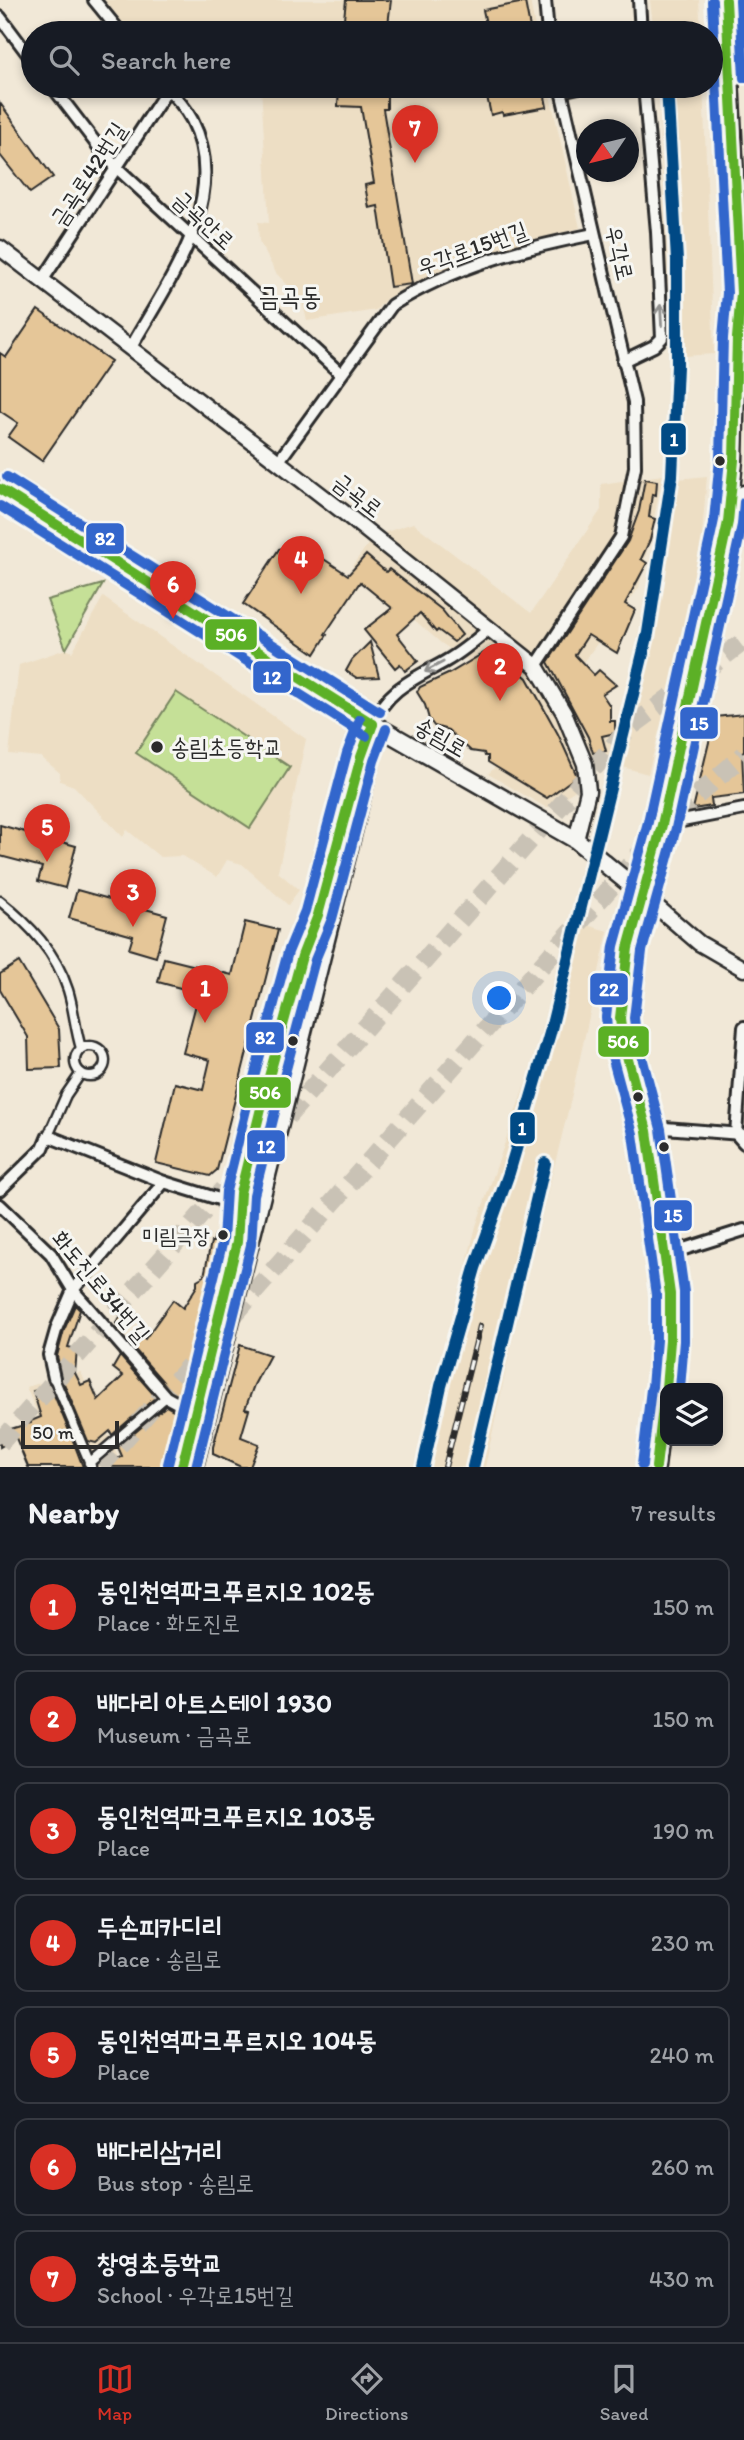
<!DOCTYPE html>
<meta charset="utf-8">
<style>
body{margin:0;font-family:Itim,"Poor Story",sans-serif;background:#242831;color:#f1f3f6}
.controls{position:absolute;right:21px;bottom:21px;display:grid;overflow:hidden;border-radius:14px;box-shadow:0 4px 10px #0003}
.controls button{width:63px;height:63px;display:grid;place-items:center;padding:0;border:0;border-bottom:2px solid #363941;background:#171b24;color:#f1f3f6;font:35px sans-serif}
.compass{position:absolute;left:576px;top:119px;width:63px;height:63px;border-radius:50%;background:#171b24;box-shadow:0 4px 10px #0003;rotate:235deg}
.scale{position:absolute;left:21px;bottom:18px;width:98px;box-sizing:border-box;padding-left:7px;border:4px solid #2b2b2b;border-top:0;font-size:19px;line-height:24px;white-space:nowrap;color:#2b2b2b;-webkit-text-stroke:5px #f6f6f2;paint-order:stroke}
.you{position:absolute;left:500px;top:999px;width:24px;height:24px;margin:-18px;border:5px solid #fff;border-radius:50%;background:#1a73e8;box-shadow:0 0 0 10px #1a73e833}
.badge{display:grid;place-items:center;width:46px;height:46px;border-radius:50%;background:#d93025;color:#fff;font-size:23px;font-weight:700}
.pin{position:absolute;translate:-50% -58px;filter:drop-shadow(0 2px 4px #0008)}
.pin::after{content:'';position:absolute;top:37px;width:24px;height:21px;background:inherit;clip-path:polygon(0 0,100% 0,50% 100%)}
.list{margin:0;padding:0;list-style:none}
h2{display:flex;justify-content:space-between;align-items:center;height:91px;margin:0;padding:0 28px;font-size:30px}
h2 small{font-size:23px;font-weight:400;color:#9ea1a6}
.list li{display:grid;grid-template-columns:46px 1fr auto;gap:21px;align-items:center;box-sizing:border-box;height:98px;margin:0 14px 14px;padding:0 14px;border:2px solid #363941;border-radius:14px}
.list b{display:block;font-size:26px;white-space:nowrap}
.list p{margin:0;font-size:23px;white-space:nowrap;color:#9ea1a6}
.list em{font-size:23px;font-style:normal;color:#9ea1a6}
.icon{flex:none;width:38px;height:38px;fill:none;stroke:currentColor;stroke-width:2;stroke-linecap:round;stroke-linejoin:round}
.map{position:relative;flex:none;width:744px;height:1467px;overflow:hidden}
.search{position:absolute;background:#171b24;box-shadow:0 4px 10px #0003;left:21px;right:21px;top:21px;height:77px;display:flex;align-items:center;gap:18px;box-sizing:border-box;padding:0 24px;border-radius:38px;color:#9ea1a6;font-size:26px}
.sheet{height:875px;background:#171b24}
nav{display:flex;justify-content:space-around;align-items:center;box-sizing:border-box;height:98px;border-top:2px solid #363941;background:#171b24;font-size:19px;color:#9ea1a6}
nav a{display:grid;justify-items:center;gap:4px}
nav .on{color:#d93025}
.map>svg:first-child{display:block}
</style>
<div class="map">
<svg width="744" height="1467" viewBox="0 0 744 1467">
<rect width="100%" height="100%" fill="#f1e8d7"/>
<filter id="ink" filterUnits="userSpaceOnUse"><feTurbulence type="fractalNoise" baseFrequency=".0143" numOctaves="2"/><feDisplacementMap in="SourceGraphic" scale="14" xChannelSelector="R" yChannelSelector="G"/><feConvolveMatrix kernelMatrix="1 2 1 2 8 2 1 2 1" color-interpolation-filters="sRGB"/></filter>
<g filter="url(#ink)">
<g fill="#eddec4">
<path d="M103 0H530L536 33H132Z"/>
<path d="M650 0H699L701 33H654Z"/>
<path d="M253 86H548L580 228 477 255 387 298 376 310 307 321 302 300 276 273 259 241 258 222 269 223 261 87Z"/>
<path d="M658 86H703L714 354 670 357Z"/>
<path d="M663 475 639 588 581 665 611 719 614 748 652 577 668 480 707 476 698 580 648 774 611 764 612 756 586 758 590 781 547 808 488 774 529 734 488 674 441 643 352 566 374 536 413 523 531 613 601 510V484Z"/>
<path d="M103 597 306 739 278 872 299 890 288 905 242 864 227 860 217 877 182 856 160 857 127 830 123 837 74 786 60 781V773L41 757 9 754 19 665 66 649 72 652Z"/>
<path d="M569 920 608 931 570 1103 522 1296 485 1467H416L476 1226 538 1047Z"/>
<path d="M81 1372 122 1467H60L26 1387Z"/>
</g>
<g fill="#c5e097" stroke="#788661" stroke-width="2">
<path d="M103 584 66 649 47 600Z"/>
<path d="M176 692 290 767 250 828 136 753Z"/>
</g>
<g fill="#e5c698" stroke="#2b2b2b" stroke-width="2">
<path d="M346 0H391L387 33 343 28Z"/>
<path d="M525 2 531 33H488L483 10Z"/>
<path d="M339 86H387V109H383L412 284 390 287 378 206 369 208 365 185 374 183 361 107 338 106Z"/>
<path d="M496 86H543L547 107 503 115 502 112 491 115 486 92 497 90Z"/>
<path d="M0 103 53 177 30 193 0 155Z"/>
<path d="M38 310 111 361 42 461 8 437 18 423 0 411V353L6 357Z"/>
<path d="M645 479 657 481 656 495 652 494 649 517 655 519 650 540 641 559 647 563 625 604 635 610 617 653 588 635 575 655 594 675 599 670 616 685 602 694 610 706V721H615V733L602 736 606 751 593 753 588 737 548 662 628 541 639 511Z"/>
<path d="M301 544 348 575 366 555 386 572 389 569 442 610 462 635 454 642 438 630 436 632 420 613 397 634 418 661 405 671 400 664 395 668 364 630 392 608 360 582 325 634 327 635 315 654 243 604 279 549Z"/>
<path d="M370 642 379 677 357 678 346 671 352 660Z"/>
<path d="M492 648 527 678 558 734 577 776 547 798 488 762V756H485L484 753 471 751 448 730 434 726 429 719 425 705 417 692 420 687 450 673Z"/>
<path d="M744 714V752L742 753 744 794 711 798 712 806 693 809 715 717Z"/>
<path d="M0 825 76 846 65 888 38 881 42 867 0 856Z"/>
<path d="M77 890 167 915 156 957 129 949 133 936 69 918Z"/>
<path d="M245 922 278 930 217 1170 210 1176 156 1163 175 1083 203 1090 210 1060 183 1053 199 993 158 982 164 958 232 975Z"/>
<path d="M19 962 59 1029 61 1068 29 1069 28 1037 0 990V974Z"/>
<path d="M215 1236 226 1239 185 1399 171 1391 129 1343 136 1333 145 1339 173 1300 183 1308 197 1286V1280L204 1276 211 1242H213Z"/>
<path d="M75 1305 80 1310 68 1347 77 1349 75 1373 81 1385 90 1381 98 1400 123 1376 113 1368 120 1356 156 1397 112 1435 110 1431 96 1443 88 1441 62 1379 57 1356 64 1330Z"/>
<path d="M127 1307 137 1315 126 1332 116 1323Z"/>
<path d="M240 1345 270 1355 254 1385 245 1409 249 1410 241 1437 259 1444 250 1467H241L213 1454V1447Z"/>
<path d="M50 1385 72 1438 83 1467H28L16 1438 0 1447V1432L31 1423V1421L41 1417 33 1391Z"/>
<path d="M166 1406 182 1415 171 1462 166 1461 165 1467H104L122 1456 118 1447Z"/>
</g>
<g fill="none" stroke-linecap="round" stroke-linejoin="round">
<g stroke="#c9c2b5" stroke-width="19" stroke-dasharray="19 10" stroke-linecap="butt">
<path d="M0 1443 628 729 744 641"/>
<path d="M100 1467 675 814 744 755"/>
</g>
<g stroke="#2b2b2b" stroke-width="13">
<g id="pedestrian">
<path d="M0 901C30 925 56 952 68 990 74 1009 75 1029 81 1048"/>
<circle cx="90" cy="1061" r="15"/>
<path d="M48 1136 66 1095 81 1073"/>
<path d="M54 1378 91 1466"/>
<path d="M89 1463 166 1397"/>
</g>
</g>
<g stroke="#2b2b2b" stroke-width="16">
<g id="minor">
<path d="M94 0 121 33"/>
<path d="M545 0 548 33"/>
<path d="M639 0 641 33"/>
<path d="M0 17 33 61"/>
<path d="M52 86 101 150 117 168 341 374"/>
<path d="M561 91 583 86"/>
<path d="M42 281 168 89"/>
<path d="M130 349C167 283 232 198 192 120 185 107 175 96 165 86"/>
<path d="M623 361 654 346 662 338 657 232 644 86"/>
<path d="M278 462 392 305C454 266 523 248 594 234"/>
<path d="M536 666 621 537 635 467 634 402 560 86"/>
<path d="M373 724C386 689 416 678 446 661 462 652 476 640 490 628"/>
<path d="M662 825 744 809"/>
<path d="M744 1027 736 1134 744 1143"/>
<path d="M647 1131 665 1128 741 1134"/>
<path d="M0 1190 43 1148 48 1136 164 1182 219 1199 239 1210"/>
<path d="M0 1205 51 1254 73 1290 166 1397 201 1416"/>
<path d="M665 1255 744 1230"/>
<path d="M54 1378 49 1355 57 1327 73 1290 164 1182"/>
</g>
</g>
<g stroke="#2b2b2b" stroke-width="19">
<g id="tertiary">
<path d="M729 48 744 44"/>
<path d="M0 248 342 511 536 666 564 713 585 764 588 791 576 840"/>
<path d="M642 894 699 943 744 969"/>
<path d="M182 1467 237 1242 240 1193 267 1084 302 956 318 915 361 757 373 724"/>
<path d="M195 1467 371 764 372 739"/>
</g>
</g>
<g stroke="#2b2b2b" stroke-width="21">
<g id="secondary">
<path d="M0 489 373 724 576 840 642 894"/>
<path d="M731 517 744 494"/>
<path d="M666 1388 670 1341V1294L647 1131 622 1037 620 1018 623 978 628 948 662 825 728 522 734 460 737 338 741 293 726 0"/>
<path d="M656 1467 665 1391"/>
</g>
</g>
<use href="#pedestrian" stroke="#f6f6f2" stroke-width="8"/>
<use href="#minor" stroke="#f6f6f2" stroke-width="10"/>
<use href="#tertiary" stroke="#f6f6f2" stroke-width="14"/>
<use href="#secondary" stroke="#f6f6f2" stroke-width="16"/>
<g stroke="#2b2b2b" stroke-width="6">
<path id="rail" d="M445 1467 480 1326"/>
</g>
<use href="#rail" stroke="#f6f6f2" stroke-width="3.5" stroke-dasharray="10" stroke-linecap="butt"/>
<g stroke="#f6f6f2" stroke-width="16">
<g id="bus-1">
<path d="M0 489 373 724"/>
<path d="M666 1388 670 1341V1294L647 1131 622 1037 620 1018 628 948 662 825 728 522 734 460 737 338 741 293 726 0"/>
<path d="M182 1467 237 1242 240 1193 267 1084 302 956 318 915 361 757 373 724"/>
<path d="M656 1467 665 1391"/>
</g>
</g>
<g stroke="#f6f6f2" stroke-width="16">
<g id="bus-2">
<path d="M740 0 744 78"/>
<path d="M680 1388 684 1341V1292L661 1129 636 1034 634 1018 642 951 676 828 742 525 744 502"/>
</g>
</g>
<g stroke="#f6f6f2" stroke-width="16">
<g id="bus-3">
<path d="M652 1387 656 1340V1295L633 1134 608 1041 606 1017 614 946 648 822 714 520 720 459 723 338 727 293 712 1"/>
<path d="M642 1465 651 1389"/>
</g>
</g>
<g stroke="#f6f6f2" stroke-width="16">
<g id="bus-4">
<path d="M0 506 366 736"/>
<path d="M196 1467 251 1245 254 1195 281 1088 315 960 332 919 374 761 386 729"/>
</g>
</g>
<g stroke="#f6f6f2" stroke-width="16">
<g id="bus-5">
<path d="M7 477 380 712"/>
<path d="M168 1464 223 1240 226 1191 253 1081 288 952 305 911 347 753 360 719"/>
</g>
</g>
<use href="#bus-1" stroke="#5bb025" stroke-width="10"/>
<use href="#bus-2" stroke="#36c" stroke-width="10"/>
<use href="#bus-3" stroke="#36c" stroke-width="10"/>
<use href="#bus-4" stroke="#36c" stroke-width="10"/>
<use href="#bus-5" stroke="#36c" stroke-width="10"/>
<g stroke="#f6f6f2" stroke-width="18">
<g id="metro-1">
<path d="M423 1467 441 1386 475 1268 509 1173 550 1033 648 633 672 476 677 366V261L667 86"/>
<path d="M473 1467 545 1163"/>
</g>
</g>
<use href="#metro-1" stroke="#004a85" stroke-width="12"/>
</g>
<defs><path id="oneway-shaft" d="M-6 0H5M1.5-3L5.5 0L1.5 3" fill="none" stroke-width="1.6" stroke-linecap="round" stroke-linejoin="round" transform="scale(1.75)"/></defs>
<g stroke="#90908e">
<use href="#oneway-shaft" transform="translate(661 315) rotate(-93)"/>
<use href="#oneway-shaft" transform="translate(434 667) rotate(152)"/>
</g>
</g>
<g fill="#2b2b2b" stroke="#f6f6f2" stroke-width="2.5">
<circle cx="720" cy="461" r="6"/>
<circle cx="157" cy="747" r="7"/>
<circle cx="293" cy="1041" r="6"/>
<circle cx="638" cy="1097" r="6"/>
<circle cx="664" cy="1147" r="6"/>
<circle cx="223" cy="1235" r="6"/>
</g>
<g text-anchor="middle" dominant-baseline="central" stroke-width="6" stroke-linejoin="round" paint-order="stroke">
<g font-size="21" fill="#2b2b2b" stroke="#f6f6f2" text-anchor="end">
<text x="210" y="1235">미림극장</text>
</g>
<g font-size="23" fill="#2b2b2b" stroke="#f6f6f2">
<text transform="translate(88 174) rotate(-57)">금곡로42번길</text>
<text transform="translate(204 220) rotate(43)">금곡안로</text>
<text transform="translate(472 248) rotate(-20)">우각로15번길</text>
<text transform="translate(620 253) rotate(77)">우각로</text>
<text transform="translate(358 495) rotate(38)">금곡로</text>
<text transform="translate(441 737) rotate(30)">송림로</text>
<text transform="translate(101 1286) rotate(50)">화도진로34번길</text>
</g>
<g font-size="23" fill="#2b2b2b" stroke="#f6f6f2" text-anchor="start">
<text x="171" y="747">송림초등학교</text>
</g>
<g font-size="26" fill="#2b2b2b" stroke="#f6f6f2">
<text x="290" y="296">금곡동</text>
</g>
</g>
<g stroke="#f6f6f2" stroke-width="2.5">
<rect x="660" y="422" width="27" height="34" rx="7" fill="#004a85"/>
<rect x="85" y="522" width="40" height="33" rx="7" fill="#36c"/>
<rect x="204" y="618" width="54" height="33" rx="7" fill="#5bb025"/>
<rect x="252" y="660" width="40" height="34" rx="7" fill="#36c"/>
<rect x="679" y="706" width="40" height="34" rx="7" fill="#36c"/>
<rect x="589" y="972" width="40" height="34" rx="7" fill="#36c"/>
<rect x="245" y="1021" width="40" height="33" rx="7" fill="#36c"/>
<rect x="597" y="1025" width="53" height="33" rx="7" fill="#5bb025"/>
<rect x="238" y="1076" width="54" height="33" rx="7" fill="#5bb025"/>
<rect x="509" y="1111" width="27" height="34" rx="7" fill="#004a85"/>
<rect x="246" y="1129" width="40" height="34" rx="7" fill="#36c"/>
<rect x="653" y="1199" width="40" height="33" rx="7" fill="#36c"/>
</g>
<g font-size="19" text-anchor="middle" font-weight="bold" fill="#fff">
<text x="674" y="446">1</text>
<text x="105" y="545">82</text>
<text x="231" y="641">506</text>
<text x="272" y="684">12</text>
<text x="699" y="730">15</text>
<text x="609" y="996">22</text>
<text x="265" y="1044">82</text>
<text x="623" y="1048">506</text>
<text x="265" y="1099">506</text>
<text x="522" y="1135">1</text>
<text x="266" y="1153">12</text>
<text x="673" y="1222">15</text>
</g>
</svg>
<div class="controls">
<button><svg class="icon" aria-label="layers" viewBox="0 0 24 24"><path d="M12 4l9 5-9 5-9-5zM3 14l9 5 9-5"/></svg></button>
</div>
<svg class="compass" viewBox="-18 -18 36 36"><path d="M0-13l5 13h-10z" fill="#e53935"/><path d="M0 13l5-13h-10z" fill="#9ea1a6"/></svg>
<div class="scale">50 m</div>
<div class="you"></div>
<div class="pin badge" style="left:205px;top:1023px">1</div>
<div class="pin badge" style="left:500px;top:701px">2</div>
<div class="pin badge" style="left:133px;top:927px">3</div>
<div class="pin badge" style="left:301px;top:594px">4</div>
<div class="pin badge" style="left:47px;top:862px">5</div>
<div class="pin badge" style="left:173px;top:619px">6</div>
<div class="pin badge" style="left:415px;top:163px">7</div>
<div class="search"><svg class="icon" aria-label="search" viewBox="0 0 24 24"><circle cx="10" cy="10" r="6"/><path d="M15 15l6 6"/></svg>Search here</div>
</div>
<section class="sheet">
<h2>Nearby<small>7 results</small></h2>
<ul class="list">
<li><span class="badge">1</span><div><b>동인천역파크푸르지오 102동</b><p>Place · 화도진로</p></div><em>150 m</em></li>
<li><span class="badge">2</span><div><b>배다리 아트스테이 1930</b><p>Museum · 금곡로</p></div><em>150 m</em></li>
<li><span class="badge">3</span><div><b>동인천역파크푸르지오 103동</b><p>Place</p></div><em>190 m</em></li>
<li><span class="badge">4</span><div><b>두손피카디리</b><p>Place · 송림로</p></div><em>230 m</em></li>
<li><span class="badge">5</span><div><b>동인천역파크푸르지오 104동</b><p>Place</p></div><em>240 m</em></li>
<li><span class="badge">6</span><div><b>배다리삼거리</b><p>Bus stop · 송림로</p></div><em>260 m</em></li>
<li><span class="badge">7</span><div><b>창영초등학교</b><p>School · 우각로15번길</p></div><em>430 m</em></li>
</ul>
</section>
<nav>
<a class="on"><svg class="icon" aria-label="map" viewBox="0 0 24 24"><path d="M3 6l6-2 6 2 6-2v14l-6 2-6-2-6 2zM9 4v14M15 6v14"/></svg>Map</a>
<a><svg class="icon" aria-label="directions" viewBox="0 0 24 24"><path d="M12 3l9 9-9 9-9-9zM9 14v-3h6M13 9l2 2-2 2"/></svg>Directions</a>
<a><svg class="icon" aria-label="saved" viewBox="0 0 24 24"><path d="M7 4h10v16l-5-4-5 4z"/></svg>Saved</a>
</nav>
